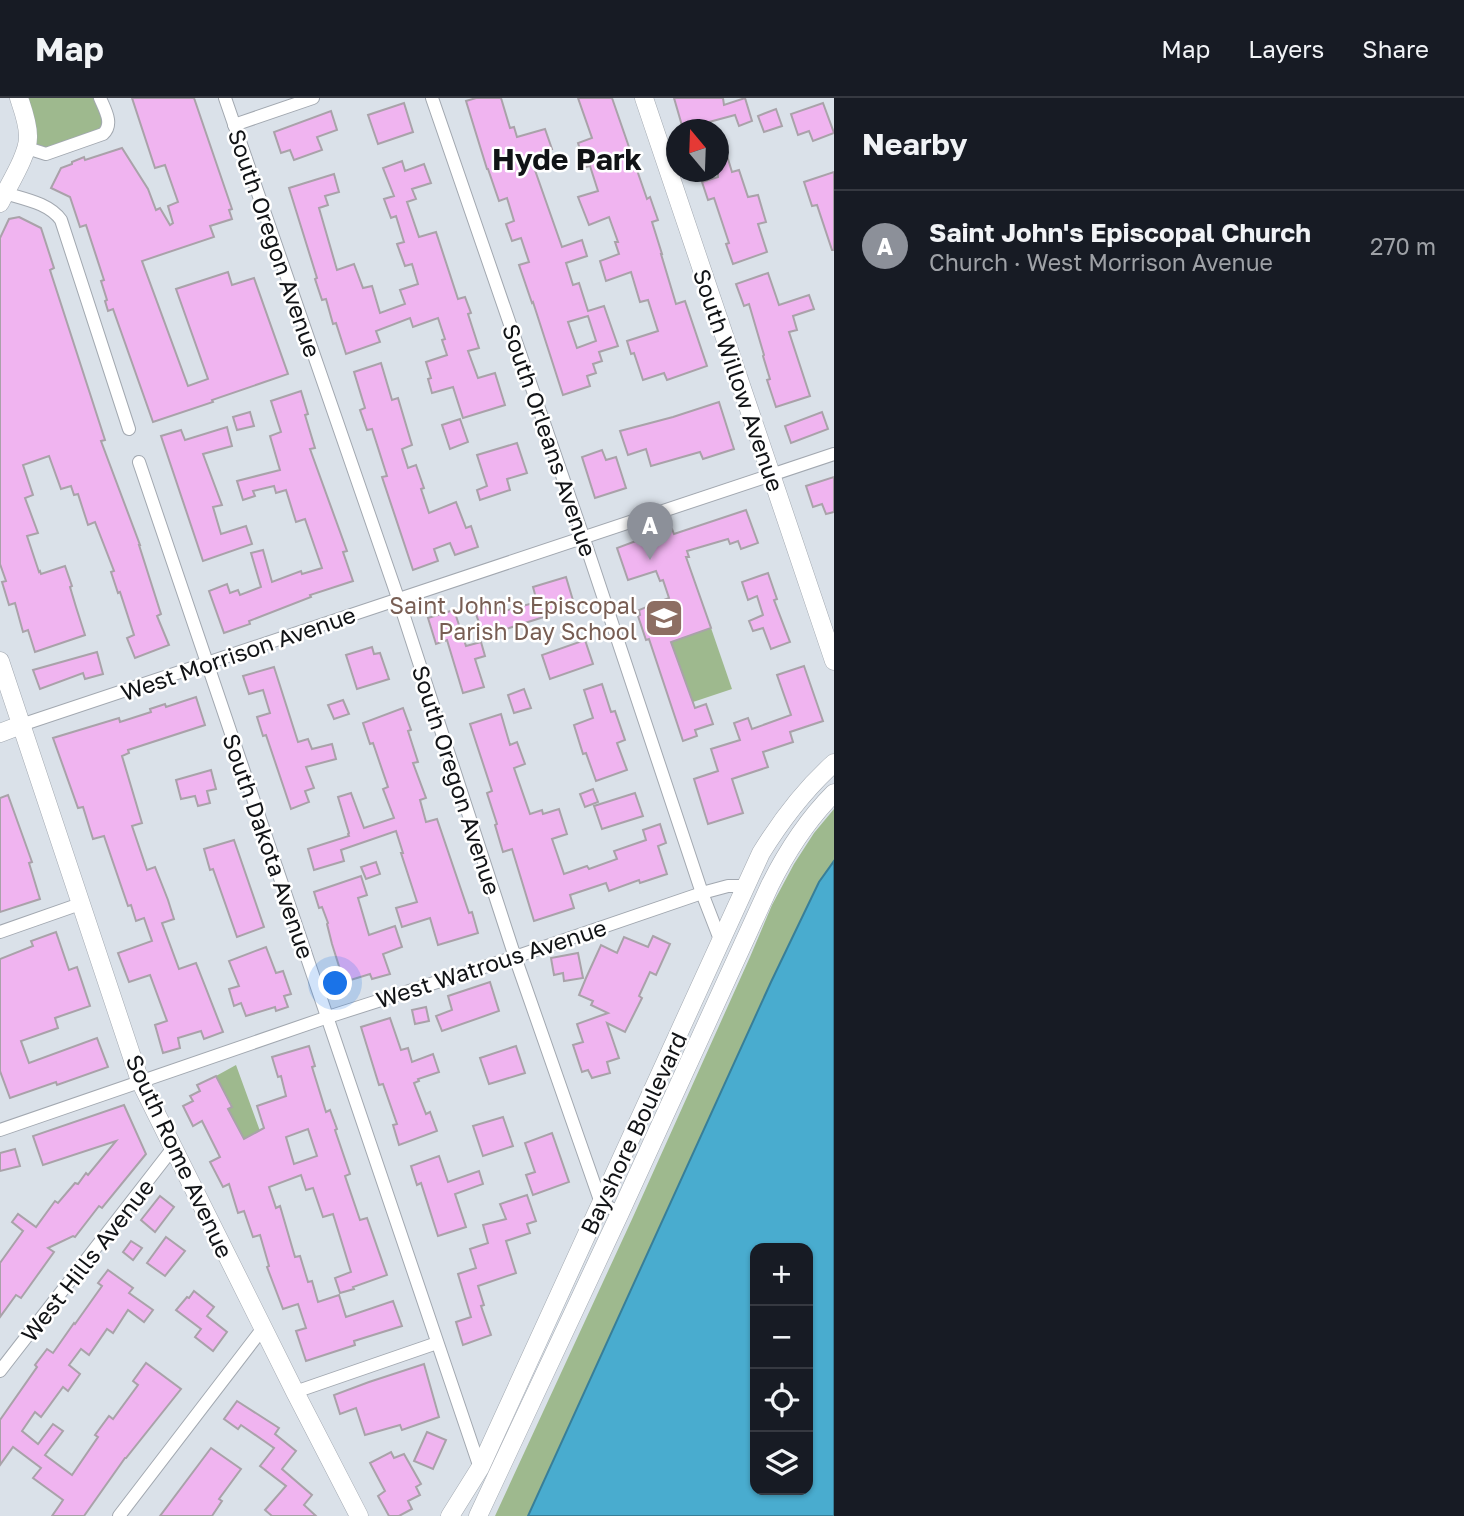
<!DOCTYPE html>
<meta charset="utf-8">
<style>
body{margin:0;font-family:"Golos Text",sans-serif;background:#20242c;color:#f1f3f6}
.controls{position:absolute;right:21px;bottom:21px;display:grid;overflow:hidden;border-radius:14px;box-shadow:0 2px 5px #0004}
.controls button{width:63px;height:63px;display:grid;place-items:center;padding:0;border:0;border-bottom:2px solid #363941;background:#171b24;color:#f1f3f6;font:35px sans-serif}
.compass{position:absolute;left:666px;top:21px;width:63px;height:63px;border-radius:50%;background:#171b24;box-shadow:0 2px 5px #0004;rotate:341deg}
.you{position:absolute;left:336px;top:886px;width:24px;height:24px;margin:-18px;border:5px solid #fff;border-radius:50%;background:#1a73e8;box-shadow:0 0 0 10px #1a73e833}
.badge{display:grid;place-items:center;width:46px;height:46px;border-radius:50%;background:#8c9099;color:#fff;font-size:23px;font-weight:700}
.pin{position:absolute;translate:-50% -58px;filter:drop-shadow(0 2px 4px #0008)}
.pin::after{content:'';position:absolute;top:37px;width:24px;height:21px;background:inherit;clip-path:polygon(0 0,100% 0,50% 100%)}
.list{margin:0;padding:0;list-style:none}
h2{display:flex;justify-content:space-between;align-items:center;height:91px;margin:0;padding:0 28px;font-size:30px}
h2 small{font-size:23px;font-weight:400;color:#9ea1a6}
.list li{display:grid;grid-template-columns:46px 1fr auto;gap:21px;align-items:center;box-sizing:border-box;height:112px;padding:0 28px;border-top:2px solid #363941}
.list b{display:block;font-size:26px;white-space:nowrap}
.list p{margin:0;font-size:23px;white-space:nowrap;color:#9ea1a6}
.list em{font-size:23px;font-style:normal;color:#9ea1a6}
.icon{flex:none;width:38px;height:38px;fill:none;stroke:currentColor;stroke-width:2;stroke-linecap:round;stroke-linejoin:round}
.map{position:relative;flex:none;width:834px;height:1418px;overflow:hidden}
header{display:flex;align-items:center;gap:42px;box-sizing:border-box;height:98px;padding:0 35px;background:#171b24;border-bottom:2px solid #363941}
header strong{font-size:33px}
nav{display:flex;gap:38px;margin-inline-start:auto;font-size:24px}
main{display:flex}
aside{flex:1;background:#171b24}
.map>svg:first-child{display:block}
</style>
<header>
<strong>Map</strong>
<nav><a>Map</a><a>Layers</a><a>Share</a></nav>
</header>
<main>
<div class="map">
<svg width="834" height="1418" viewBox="0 0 834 1418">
<rect width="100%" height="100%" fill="#dae1e9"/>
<g fill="#9eb98e">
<path d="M26 0H98L104 31 44 55 31 48Z"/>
<path d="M711 530 732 591 693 604 671 544Z"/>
<path d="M834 711V763L819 784 771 884 528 1418H495L633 1119 750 859 772 807 794 766 814 735Z"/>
<path d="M236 967 260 1033 244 1041 228 1011 232 1008 216 978Z"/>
</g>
<path fill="#49accf" stroke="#387e98" stroke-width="2" fill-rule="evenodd" d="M834 763V1418H528L771 884 819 784ZM755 1150H808V1392H755Z"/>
<g fill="#f0b4f0" stroke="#a9a2a9" stroke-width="2" fill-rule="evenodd">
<path d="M132 0H194L232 111 229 112 232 121 210 128 214 139 142 163 188 288 208 281 176 191 228 174 232 187 254 180 288 276 212 302 213 304 153 324 113 211 108 213 105 203 107 202 101 183 104 182 86 127 80 129 70 99 51 90 61 70 72 66V64L84 59 85 62 122 50 148 91 156 112 160 110 170 127 173 125 168 108 178 104 165 67 155 70Z"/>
<path d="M476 0H501L510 30 514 29 517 39 545 31 552 51 530 58 562 149 582 142 587 158 566 165 573 187 579 185 588 213 604 208 618 248 599 254 602 263 593 266 596 275 587 278 590 288 563 297 533 204 532 205 519 167 529 164 521 140 512 143 506 126 514 123 507 100 499 103 488 71H487L466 3ZM588 218 596 243 577 250 568 224Z"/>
<path d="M578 0H612L647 101 650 99 658 122 652 124 662 156H661L676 206 685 203 707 268 667 282 664 275 643 282 634 255 631 256 627 243 658 233 648 202 640 204 631 174 606 183 600 163 619 156 615 144H618L609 119 589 127 578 99 598 93 590 68 586 69 578 45 592 40Z"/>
<path d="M674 0H723L724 7 745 0 752 23 739 28 735 17 683 31Z"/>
<path d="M404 5 413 34 378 46 368 17Z"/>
<path d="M823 5 834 35 813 43 809 33 798 37 791 16Z"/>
<path d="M776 11 782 28 764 34 758 18Z"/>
<path d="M331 13 337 32 317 39 322 52 294 62 290 52 281 55 274 34Z"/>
<path d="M718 38H721L732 74 739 72 748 99 758 97 766 124 758 126 767 154 733 166 726 146 729 145 714 100 708 102 702 84 718 79Z"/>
<path d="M402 63 405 73 424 66 431 85 412 91 416 101 407 104 419 139 436 134 458 201 465 199 471 215 468 216 479 250 468 253 478 280 495 275 505 307 463 320 453 289 432 295 428 281 431 280 426 264 447 257 442 242 445 241 438 220 413 229 410 220 376 233 380 244 346 256 336 225 333 226 326 201 322 202 315 181 317 180 289 90 334 76 339 94 325 98 328 107 319 110 337 172 354 166 363 190 372 188 380 215 405 206 400 192 418 186 412 166 405 168 397 146 404 144 396 118 391 120 384 101 394 98 383 70Z"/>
<path d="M834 74V152H832L817 107 812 108 804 84Z"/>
<path d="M19 119 41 130 54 170 50 172 105 342 101 343 140 447H139L161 516 157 518 169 547 135 560 127 540 134 537 120 494 118 495 111 474 114 473 95 424 88 427 78 396 74 397 71 388 61 391 49 358 23 367 33 397 25 400 38 435 27 438 39 474 40 473 41 476 65 468 72 488 70 489 76 509 85 537 35 554 28 532 23 534 15 505 9 507 2 484 6 483 0 466V140L9 121Z"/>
<path d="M768 175 779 207 809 197 814 211 793 218 797 232 789 234 810 298 776 309 767 282 770 281 763 258 764 257 749 206 744 208 736 186Z"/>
<path d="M381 265 392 302 398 300 412 347 402 351 408 370 416 367 424 390 421 391 429 415 456 404 466 430 471 428 478 449 455 457 450 445 434 451 438 463 413 472 382 379 387 378 372 331 367 332 360 312 365 310 354 274Z"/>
<path d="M301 293 308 316 305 317 315 350 310 351 347 453 343 454 353 483 310 497 311 499 249 523 250 526 224 535 209 493 227 486 230 495 238 492 240 497 261 489 251 455 263 452 272 484 301 473 302 476 322 470 305 421 296 424 286 392 276 395 274 388 253 393 255 398 243 402 237 383 280 372 270 338 281 334 271 303Z"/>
<path d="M719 304 734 351 703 361 700 354 651 368 646 351 628 357 620 333 673 319Z"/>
<path d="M250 314 254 328 237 332 233 319Z"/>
<path d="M822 314 828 331 791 345 785 328Z"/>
<path d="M460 321 468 344 450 351 442 327Z"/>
<path d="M227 329 232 348 203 356 222 407 213 409 221 436 246 428 252 446 203 463 161 338 181 332 185 342Z"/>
<path d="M517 345 527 375 507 381 510 392 480 402 477 392 487 388 477 357Z"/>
<path d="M602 352 606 362 616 359 626 390 595 400 582 359Z"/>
<path d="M834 379V414L826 416 822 406 813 409 806 388Z"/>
<path d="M746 412 758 445 741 451 738 443 730 446 728 441 687 453 689 459H686L711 530 671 544 695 610 706 606 713 626 695 632 697 638 683 643 649 541 646 542 638 518 640 517 639 512 669 500 663 482 660 483 656 473 628 482 617 450 660 434 661 435 672 431 674 436Z"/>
<path d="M768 475 777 501 774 502 790 544 771 551 763 530 753 533 749 523 763 517 757 498 748 502 742 484Z"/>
<path d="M566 479 575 509 484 538 473 508 485 504 488 514 500 510 501 514 537 504 533 489Z"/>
<path d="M454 512 466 548 481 544 485 558 475 561 484 589 463 595 447 542 436 546 428 520Z"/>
<path d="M585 542 593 566 550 581 542 557Z"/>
<path d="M372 549 374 556 380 555 389 581 357 591 346 557Z"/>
<path d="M97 554 103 576 85 581 83 575 40 591 33 572Z"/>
<path d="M804 568 823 623 790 634 793 644 763 654 768 669 732 681 743 715 708 726 694 681 718 673 711 651 740 642 734 625 748 620 752 631 791 617 777 577Z"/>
<path d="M274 569 298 644 308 641 312 651 332 646 336 661 306 669 314 690 305 693 309 704 291 711 266 637 263 638 257 619 270 615 263 592 249 596 243 578Z"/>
<path d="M602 586 611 614 615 613 625 642 617 645 627 672 596 683 586 655 583 656 574 627 593 620 584 592Z"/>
<path d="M524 591 531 610 514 615 508 597Z"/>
<path d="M196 599 205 627 128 652 129 655 122 658 142 725 132 728 147 772 155 769 168 802 174 821 162 825 179 871 196 865 223 934 204 941 201 933 178 940 180 950 163 955 155 927 167 923 150 877 129 884 118 855 152 843 144 820 136 823 131 807 128 808 104 738 93 741 83 709 78 710 53 640 119 620 120 624 151 614 150 611 165 606 166 609Z"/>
<path d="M343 602 349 616 334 621 328 607Z"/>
<path d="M403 610 411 632 408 633 418 664 413 665 426 700 420 702 426 724 437 721 469 815 472 814 478 835 438 847 430 820 402 829 396 810 417 804 401 755H403L396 733 341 752 344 763 314 772 308 751 349 738 348 736 349 735 338 699 351 695 364 730 394 720 383 691 388 689 373 645 370 646 363 625Z"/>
<path d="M501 616 510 647 517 644 525 666 514 670 530 716 542 712 543 716 559 711 567 736 552 741 564 776 587 768 589 771 617 761 614 753 646 742 643 732 660 726 666 745 658 748 667 776 640 785 639 782 609 793 606 785 570 797 574 810 534 823 512 751 503 754 495 727 497 726 487 695 492 693 470 626Z"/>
<path d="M211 672 216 691 207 693 210 705 198 708 195 698 181 701 176 682Z"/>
<path d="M593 691 598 704 585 709 580 696Z"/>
<path d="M635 695 643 718 602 731 594 708Z"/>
<path d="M8 697 32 764 29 765 40 801 0 814V700Z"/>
<path d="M234 742 264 829 237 839 213 771 210 772 204 751Z"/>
<path d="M376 764 380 776 366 781 361 769Z"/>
<path d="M361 778 367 797 358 800 369 837 395 828 402 849 383 856 390 876 372 881 370 876 344 884 332 846 327 826 328 825 322 809 319 810 314 794Z"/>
<path d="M56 834 69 872 77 869 90 908 55 920 58 930 21 943 29 965 97 940 108 969 57 987 56 984 10 1000 0 973V861L33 848 31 843Z"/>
<path d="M653 838 670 846 656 877 650 874 639 898 642 900 625 934 607 925 619 960 607 964 610 975 592 980 588 972 582 974 573 947 583 944 577 926 608 915 591 907 593 903 579 897 586 880 601 847 617 855 624 839 648 849Z"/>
<path d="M266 849 276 875 283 873 291 896 284 898 288 909 276 913 275 909 246 918 241 905 234 908 229 891 239 888 229 863Z"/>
<path d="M578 855 583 880 564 883 563 875 554 877 551 860Z"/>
<path d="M490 884 499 913 442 933 436 918 452 912 448 898Z"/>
<path d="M426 909 429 923 415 926 412 912Z"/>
<path d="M390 920 401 952 408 950 412 964 433 956 439 974 418 981 419 983 414 985 426 1016 430 1014 437 1033 399 1047 393 1027 397 1026 383 986 379 987 361 929Z"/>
<path d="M309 948 315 968 312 969 326 1014 330 1012 337 1031 335 1032 350 1076 345 1078 360 1122 367 1120 387 1177 353 1189 354 1191 340 1195 335 1180 351 1174 333 1116 323 1119 313 1090 306 1092 301 1077 269 1089 276 1110 280 1108 295 1159 300 1158 308 1184 312 1183 318 1204 339 1197 346 1219 393 1203 402 1228 354 1243 355 1247 306 1263 296 1233 306 1230 298 1206 283 1211 267 1169 269 1168 260 1137 253 1139 244 1113 238 1115 229 1086 223 1089 210 1064 220 1059 202 1023 193 1028 183 1008 193 1003 190 998 200 993 197 987 216 978 232 1009 228 1011 244 1041 264 1030 257 1008 286 998 281 978 278 979 272 959ZM308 1031 317 1058 294 1066 286 1039Z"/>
<path d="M516 948 525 975 489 986 480 960Z"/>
<path d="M124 1007 146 1056 102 1110 99 1108 75 1139 73 1138 48 1150 54 1154 21 1200 16 1197 0 1219V1165L23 1133 12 1124 18 1116 36 1129 55 1103 58 1105 75 1085 78 1086 86 1075 88 1077 116 1043 43 1067 33 1038Z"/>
<path d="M503 1019 513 1048 483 1058 473 1028Z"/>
<path d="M552 1035 569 1084 533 1097 526 1077 535 1074 525 1045Z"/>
<path d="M15 1051 20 1068 0 1073V1055Z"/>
<path d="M439 1058 448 1084 479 1073 483 1086 455 1096 466 1129 438 1138 421 1085 417 1087 411 1068Z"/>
<path d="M527 1097 536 1123 527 1126 530 1135 506 1143 516 1175 478 1188 484 1207 481 1208 491 1237 463 1247 456 1224 471 1219 458 1176 476 1170 470 1151 488 1145 483 1127 506 1121 500 1106Z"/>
<path d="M160 1098 174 1109 155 1134 141 1122Z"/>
<path d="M166 1139 185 1153 165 1178 147 1165Z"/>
<path d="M131 1143 142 1150 133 1162 123 1154Z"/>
<path d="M108 1172 133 1190 129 1195 153 1212 144 1224 128 1212 113 1235 107 1231 89 1257 81 1251 69 1267 80 1276 68 1293 63 1289 41 1319 35 1314 22 1333 38 1346 53 1326 63 1333 45 1357 72 1377 98 1339 95 1337 109 1318 113 1321 138 1287 133 1283 146 1265 181 1291 126 1360H125L84 1418H52L63 1402 33 1380 41 1370 13 1349 0 1367V1322L37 1269 35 1267 47 1251 53 1255 74 1225 75 1226 102 1188 98 1185Z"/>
<path d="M194 1193 214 1209 207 1218 227 1234 213 1253 195 1239 201 1231 176 1212 187 1199 189 1200Z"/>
<path d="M424 1266 439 1319 402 1332 400 1327 365 1337 356 1310 340 1316 334 1297 369 1284Z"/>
<path d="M237 1303 279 1330 275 1336 296 1353 282 1371 312 1397 304 1407 316 1418H272L265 1412 286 1388 260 1368 274 1350 241 1327 238 1331 224 1321Z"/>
<path d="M427 1334 446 1342 433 1371 414 1363Z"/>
<path d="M211 1350 241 1371 219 1401 222 1403 212 1418H160Z"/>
<path d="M391 1354 394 1360 404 1356 421 1386 416 1389 420 1397 408 1403 412 1411 399 1418H389L378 1398 385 1393 370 1365Z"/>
</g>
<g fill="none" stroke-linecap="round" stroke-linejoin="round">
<g stroke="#a2a8b0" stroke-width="14">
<g id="street">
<path d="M225 0 398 500 515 859 601 1105 620 1115"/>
<path d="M432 0 584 441 702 795 721 844"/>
<path d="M234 27 313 0"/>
<path d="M27 50 46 56 103 36C114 26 105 12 100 0"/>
<path d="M5 95C24 101 49 105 61 122L129 331"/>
<path d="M139 364 480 1370"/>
<path d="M21 627 834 356"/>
<path d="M0 834 80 806"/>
<path d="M0 1032 328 919 515 859 702 795 728 788H746"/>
<path d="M0 1273 173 1050"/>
<path d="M295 1294 437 1245"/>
<path d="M119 1418 263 1230"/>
</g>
</g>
<g stroke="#a2a8b0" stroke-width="19">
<g id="secondary">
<path d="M644 0 834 563"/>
<path d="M0 105C8 88 29 56 28 38 28 25 23 12 19 0"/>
<path d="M0 563 140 983 295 1294 359 1418"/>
<path d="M0 635 21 627"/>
<path d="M450 1418 480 1370 761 755C782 721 805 691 834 665"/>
<path d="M478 1418 620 1115 770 787C787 753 807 722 834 695"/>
</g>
</g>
<use href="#street" stroke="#fff" stroke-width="12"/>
<use href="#secondary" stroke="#fff" stroke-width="18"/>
</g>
<defs>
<g id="school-square" transform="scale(2.0125)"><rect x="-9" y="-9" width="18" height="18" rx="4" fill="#8d6e63" stroke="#fff"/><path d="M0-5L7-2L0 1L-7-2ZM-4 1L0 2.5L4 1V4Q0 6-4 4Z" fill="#fff"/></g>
</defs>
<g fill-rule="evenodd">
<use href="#school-square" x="664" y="520"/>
</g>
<g text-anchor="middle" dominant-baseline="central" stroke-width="5" stroke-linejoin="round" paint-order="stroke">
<g font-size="23" fill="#111316" stroke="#fff">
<text transform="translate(275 145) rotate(71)">South Oregon Avenue</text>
<text transform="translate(739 282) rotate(71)">South Willow Avenue</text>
<text transform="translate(550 342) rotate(71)">South Orleans Avenue</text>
<text transform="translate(238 555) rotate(-19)">West Morrison Avenue</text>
<text transform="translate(457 682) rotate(72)">South Oregon Avenue</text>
<text transform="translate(269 748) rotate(71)">South Dakota Avenue</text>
<text transform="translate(491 865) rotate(-18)">West Watrous Avenue</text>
<text transform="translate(633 1035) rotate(-65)">Bayshore Boulevard</text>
<text transform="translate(180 1058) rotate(65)">South Rome Avenue</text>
<text transform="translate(87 1162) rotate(-52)">West Hills Avenue</text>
</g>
<g font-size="23" fill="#785e54" stroke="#fff" text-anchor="end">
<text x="637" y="507">Saint John's Episcopal<tspan x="637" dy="26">Parish Day School</tspan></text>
</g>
<g font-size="30" font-weight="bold" fill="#111316" stroke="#fff">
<text x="567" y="61">Hyde Park</text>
</g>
</g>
</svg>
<div class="controls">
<button>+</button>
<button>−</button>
<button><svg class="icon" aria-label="locate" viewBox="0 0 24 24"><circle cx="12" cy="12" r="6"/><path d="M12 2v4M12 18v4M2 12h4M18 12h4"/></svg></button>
<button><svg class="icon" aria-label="layers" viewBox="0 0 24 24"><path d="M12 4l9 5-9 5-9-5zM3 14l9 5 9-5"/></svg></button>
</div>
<svg class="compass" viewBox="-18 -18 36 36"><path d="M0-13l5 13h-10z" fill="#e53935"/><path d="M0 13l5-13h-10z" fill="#9ea1a6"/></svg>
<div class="you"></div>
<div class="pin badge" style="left:650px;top:462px">A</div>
</div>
<aside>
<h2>Nearby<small></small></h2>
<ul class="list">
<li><span class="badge">A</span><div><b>Saint John's Episcopal Church</b><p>Church · West Morrison Avenue</p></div><em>270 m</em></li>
</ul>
</aside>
</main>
